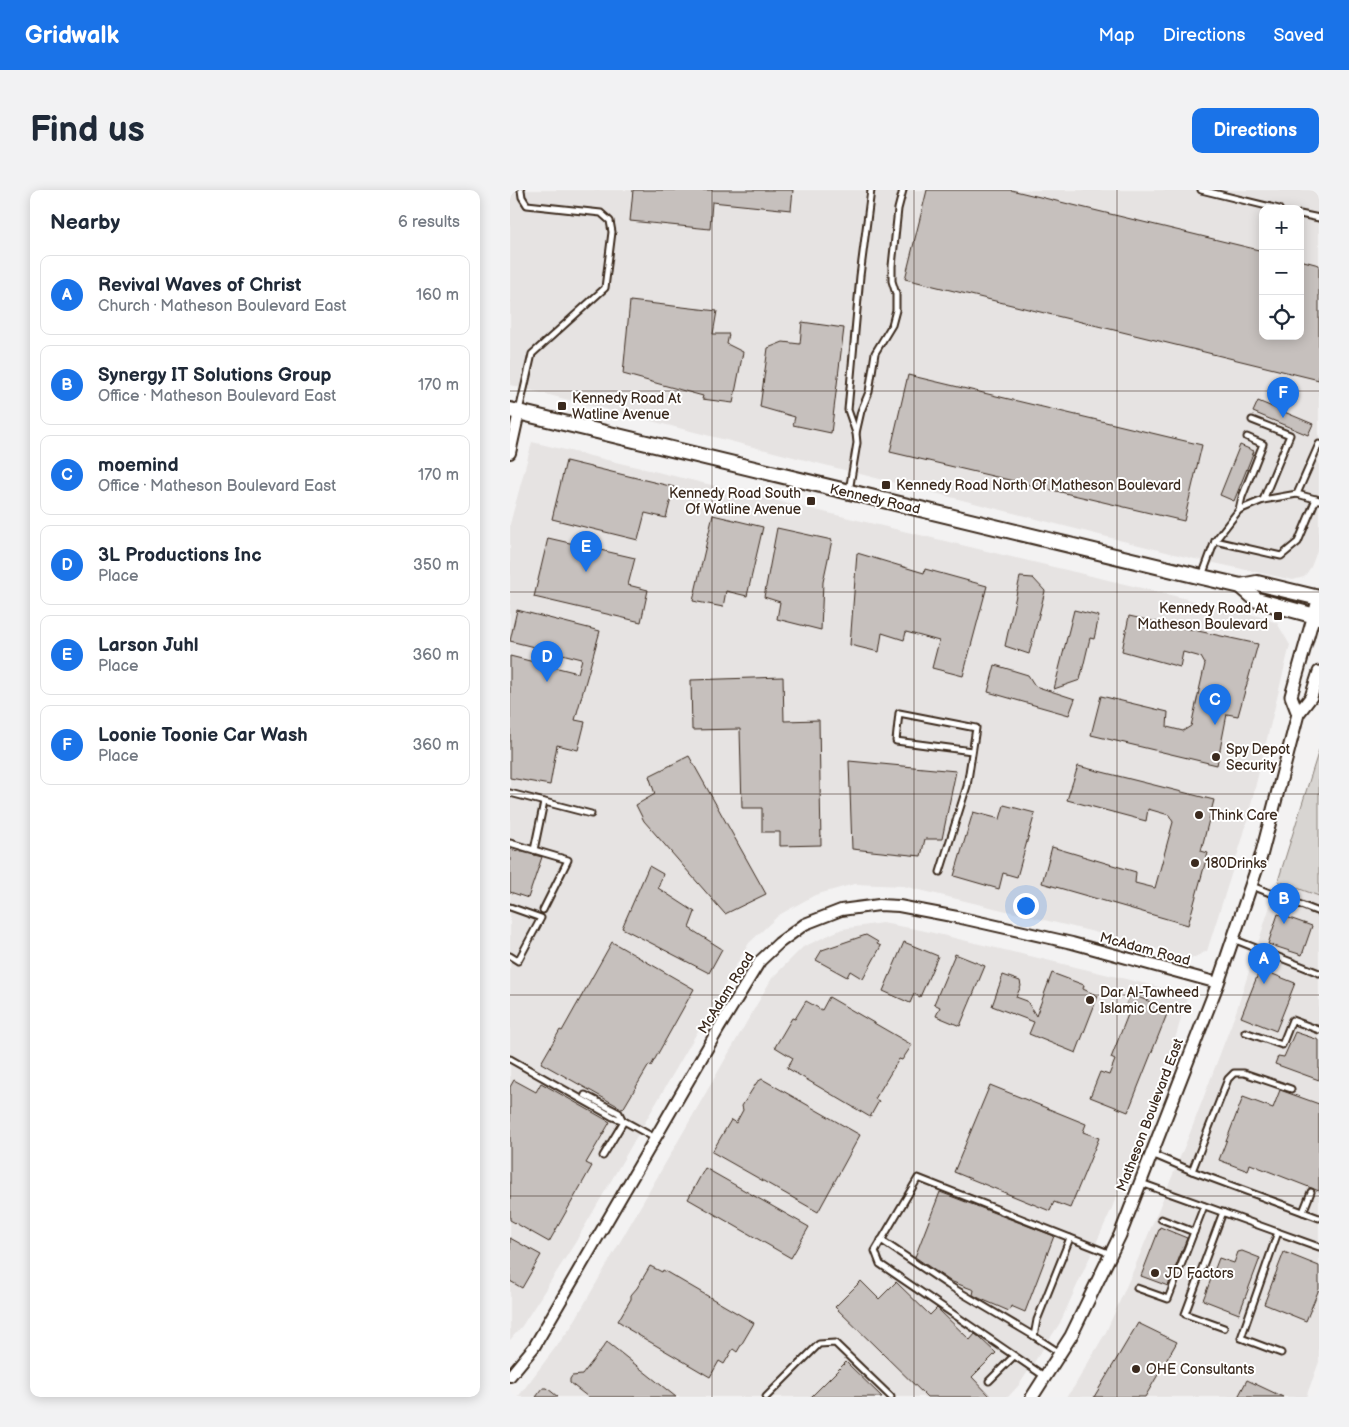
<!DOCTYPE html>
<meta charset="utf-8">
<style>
body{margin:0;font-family:"Balsamiq Sans",sans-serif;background:#f2f2f3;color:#1f2937}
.controls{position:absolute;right:15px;top:15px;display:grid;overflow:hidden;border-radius:10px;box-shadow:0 2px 12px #0003}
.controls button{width:45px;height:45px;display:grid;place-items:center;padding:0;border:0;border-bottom:1px solid #e0e1e3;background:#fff;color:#1f2937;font:25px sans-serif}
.you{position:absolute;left:515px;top:715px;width:18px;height:18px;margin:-12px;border:4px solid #fff;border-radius:50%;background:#1a73e8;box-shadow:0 0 0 8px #1a73e833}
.badge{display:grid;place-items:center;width:32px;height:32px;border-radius:50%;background:#1a73e8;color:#fff;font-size:16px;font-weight:700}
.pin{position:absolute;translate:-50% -41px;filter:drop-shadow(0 1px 2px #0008)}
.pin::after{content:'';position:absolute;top:26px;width:18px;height:15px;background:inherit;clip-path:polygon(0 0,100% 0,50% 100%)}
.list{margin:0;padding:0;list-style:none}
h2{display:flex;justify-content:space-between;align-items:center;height:65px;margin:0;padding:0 20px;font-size:21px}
h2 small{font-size:16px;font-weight:400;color:#747a83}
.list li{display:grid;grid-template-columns:32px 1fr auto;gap:15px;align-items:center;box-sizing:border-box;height:80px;margin:0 10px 10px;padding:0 10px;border:1px solid #e0e1e3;border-radius:10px}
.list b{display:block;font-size:19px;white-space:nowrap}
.list p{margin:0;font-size:16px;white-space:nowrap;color:#747a83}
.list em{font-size:16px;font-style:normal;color:#747a83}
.icon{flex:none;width:28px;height:28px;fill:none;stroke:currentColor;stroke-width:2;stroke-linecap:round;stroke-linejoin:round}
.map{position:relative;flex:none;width:809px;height:1207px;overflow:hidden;border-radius:10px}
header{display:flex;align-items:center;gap:30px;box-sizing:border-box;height:70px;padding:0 25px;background:#1a73e8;color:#fff}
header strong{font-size:24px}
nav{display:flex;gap:28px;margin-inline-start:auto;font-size:18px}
.intro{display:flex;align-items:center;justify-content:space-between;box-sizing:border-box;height:120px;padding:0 30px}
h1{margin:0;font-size:35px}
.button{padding:12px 22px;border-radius:10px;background:#1a73e8;color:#fff;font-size:18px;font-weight:700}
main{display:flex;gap:30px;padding:0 30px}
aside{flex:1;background:#fff;border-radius:10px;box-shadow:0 2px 12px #0003}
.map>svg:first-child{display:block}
</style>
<header>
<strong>Gridwalk</strong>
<nav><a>Map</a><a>Directions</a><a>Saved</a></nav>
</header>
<div class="intro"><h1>Find us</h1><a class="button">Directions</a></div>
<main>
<aside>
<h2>Nearby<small>6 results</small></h2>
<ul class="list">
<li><span class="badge">A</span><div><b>Revival Waves of Christ</b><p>Church · Matheson Boulevard East</p></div><em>160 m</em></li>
<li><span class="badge">B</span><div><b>Synergy IT Solutions Group</b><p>Office · Matheson Boulevard East</p></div><em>170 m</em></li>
<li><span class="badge">C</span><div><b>moemind</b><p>Office · Matheson Boulevard East</p></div><em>170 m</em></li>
<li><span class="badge">D</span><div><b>3L Productions Inc</b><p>Place</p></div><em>350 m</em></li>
<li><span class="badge">E</span><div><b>Larson Juhl</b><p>Place</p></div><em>360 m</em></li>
<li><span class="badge">F</span><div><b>Loonie Toonie Car Wash</b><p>Place</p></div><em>360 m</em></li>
</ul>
</aside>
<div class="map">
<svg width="809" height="1207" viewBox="0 0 809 1207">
<rect width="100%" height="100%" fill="#f3f2f2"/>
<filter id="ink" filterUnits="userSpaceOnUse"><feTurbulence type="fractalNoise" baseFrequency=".02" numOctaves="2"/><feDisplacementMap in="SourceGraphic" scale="10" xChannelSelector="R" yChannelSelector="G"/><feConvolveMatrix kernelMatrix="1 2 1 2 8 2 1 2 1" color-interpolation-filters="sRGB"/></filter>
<g filter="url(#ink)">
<g fill="#e6e3e2" fill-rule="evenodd">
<path d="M0 0H809V356L801 377 794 387 783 390 676 367 0 195ZM753 19H790V146H753Z"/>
<path d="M22 252 748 426 767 433 780 455 733 647 697 761 681 769 584 742 393 696 344 694 305 705 269 725 239 753 65 1053 12 1136 0 1150V334Z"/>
<path d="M768 691 809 706V1172L796 1207H556L564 1197 596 1142 624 1079 680 943 726 822Z"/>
<path d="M372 733 411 740 678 804 662 860 602 1018 550 1133 509 1195 498 1207H8L61 1137 262 788 293 757 332 739Z"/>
</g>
<path fill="#d8d5d2" stroke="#8a8078" d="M809 560V706L768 691Z"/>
<g fill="#c6c0bd" stroke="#3b2a1e">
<path d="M123 0H283L281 20 202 12 200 39 120 31Z"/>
<path d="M417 0H501L753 61V146H790V70L809 75V190L395 89Z"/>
<path d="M120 111 207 121 203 144H219L217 154 233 162 223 213 192 209 193 206 113 184Z"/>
<path d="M292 132 334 138 321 243 283 235 285 227 250 217 258 158 273 152 290 154Z"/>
<path d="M398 185 692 255 674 331 380 262Z"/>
<path d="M748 211 803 234 798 245 743 222Z"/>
<path d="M730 255 744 261 724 311 710 305Z"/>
<path d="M56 271 164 297 156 328 135 323 128 350 42 329Z"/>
<path d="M203 325 253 337 237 406 216 401 213 417 183 411Z"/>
<path d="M267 338 322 350 313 392 311 440 267 429 270 412 254 407Z"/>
<path d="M38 348 125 368 118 395 138 400 131 432 24 407Z"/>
<path d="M347 363 414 383 415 379 477 396 453 486 422 478 429 451 396 442 394 450 372 443 369 462 340 455Z"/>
<path d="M510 387 523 388 535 401 519 464 495 456Z"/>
<path d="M7 420 90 441 65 530 75 532 68 560 47 555 40 595 0 588V466L68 483 72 469 0 451Z"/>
<path d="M564 420 589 426 584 449 580 448 570 490 544 499Z"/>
<path d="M619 426 748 454 728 526 717 524 707 575 581 545 591 506 658 522 657 537 673 541 681 536 695 474 691 467 673 462 670 477 612 461Z"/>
<path d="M485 475 518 485 525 496 565 509 559 525 478 502Z"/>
<path d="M273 487 274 531 309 530 311 655 270 656V642H252V618H232L230 539 182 540 181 490Z"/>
<path d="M179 566 256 704 215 724 134 631 126 615 145 604 139 586Z"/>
<path d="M339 571 446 581 432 649H415L411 666 342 659Z"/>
<path d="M568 576 704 610 691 661 698 663 678 735 532 693 542 657 626 682 625 693 645 698 663 632 659 625 638 619 636 631 557 610Z"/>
<path d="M494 615 525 623 507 687 493 683 489 699 444 686 463 622 490 629Z"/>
<path d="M0 659 32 667 18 708 0 702Z"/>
<path d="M139 676 153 684 148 698 185 722 179 738 212 759 199 783 112 738Z"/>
<path d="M768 724 802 736 792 765 758 754Z"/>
<path d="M356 745 368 752 367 754 371 756 353 789 340 781 337 787 306 770 312 760Z"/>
<path d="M102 752 184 799 141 876 139 875 113 919 31 873 50 840 52 841Z"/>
<path d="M394 752 428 766 410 807 404 804 400 813 373 801Z"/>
<path d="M445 764 475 776 450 836 426 826 430 817 424 814Z"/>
<path d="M750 779 785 793 766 841 731 827Z"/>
<path d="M542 783 574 795 573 799 588 806 566 863 519 844 524 832 482 816 493 785 510 791 511 796 506 807 517 811 526 826Z"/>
<path d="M620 804 659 819 618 922 580 907 590 882 599 885 605 870 601 868 619 822 614 820Z"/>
<path d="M319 807 402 855 392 870 389 869 365 909 369 911 360 927 277 878 283 868 265 857 282 828 285 829 296 811 312 820Z"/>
<path d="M785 842 809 850V890L765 874 768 866 774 867Z"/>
<path d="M252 889 350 945 308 1022 202 962 221 930 226 933 233 920 232 916 247 892Z"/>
<path d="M4 890 26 902 31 893 100 932 76 973 82 976 39 1052 0 1030V897Z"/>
<path d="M480 895 576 934 573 942 589 948 560 1018 544 1012 540 1021 444 982Z"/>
<path d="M770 900 809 914V1001L740 974 738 981 709 970 733 907 763 918Z"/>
<path d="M195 978 299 1037 281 1068 178 1009Z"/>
<path d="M430 1002 544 1046 515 1122 501 1116 499 1121 471 1109 463 1105 464 1100 440 1091 405 1067Z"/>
<path d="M650 1037 677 1048 658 1096 631 1086Z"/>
<path d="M0 1048 31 1065 12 1098 0 1091Z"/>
<path d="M732 1061 750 1068 729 1124 693 1110 709 1068 724 1073 728 1062Z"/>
<path d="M774 1062 809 1076V1099L796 1131 754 1114Z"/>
<path d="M140 1076 152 1082 153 1080 244 1133 227 1162 223 1159 214 1174 209 1171 200 1187 118 1139 119 1138 108 1131 121 1109V1105L127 1098Z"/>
<path d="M351 1091 369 1109 386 1092 420 1125 427 1118 460 1150 465 1144 470 1148 486 1163 462 1187 481 1207H417L325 1117Z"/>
<path d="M628 1133 667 1152 635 1207H584Z"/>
<path d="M97 1152 166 1207H78L60 1193V1189L62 1186 72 1185Z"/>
<path d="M336 1172 372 1207H301Z"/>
<path d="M737 1190 773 1207H728Z"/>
<path d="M33 1198H37L48 1207H26Z"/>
</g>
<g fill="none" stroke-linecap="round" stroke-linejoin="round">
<g stroke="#3b2a1e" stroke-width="9">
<g id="service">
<path d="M691 0 769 19"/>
<path d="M790 24 809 28"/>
<path d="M9 221 22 164 95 98 102 42 100 31 91 23 17 15 12 7 11 0"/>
<path d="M742 230 780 245 753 310"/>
<path d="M346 243 351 221 359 202 365 163 382 135 386 120V104L382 91V76L388 19 393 0"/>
<path d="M339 301 347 253 346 243 338 220 350 86 361 0"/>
<path d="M787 304 809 254"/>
<path d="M729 320 732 307 753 254 737 247"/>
<path d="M705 351 771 366 788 352 806 309"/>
<path d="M692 386 705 351 729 320 753 310 787 304 809 310"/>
<path d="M0 603 81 624"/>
<path d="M0 653 58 670 33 720"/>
<path d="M24 660 34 612"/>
<path d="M430 682 457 596 466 538 389 523 386 551 462 561"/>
<path d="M742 696 809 722"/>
<path d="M0 717 31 728 8 771 0 766"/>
<path d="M723 749 809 783"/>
<path d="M735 842 772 855 782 830 809 840"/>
<path d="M0 869 103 927 114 931"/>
<path d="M75 905 109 923 113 931"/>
<path d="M642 964 682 981 718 889 724 883H734L781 899"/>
<path d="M93 966 114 931 145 948"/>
<path d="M682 981 809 1028"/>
<path d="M631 993 809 1057"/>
<path d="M713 1022 675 1124 714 1138"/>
<path d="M793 1022 801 1002"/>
<path d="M651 1029 684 1042"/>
<path d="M768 1042 731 1148 771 1163"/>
<path d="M371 1050 438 1095 524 1146"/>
<path d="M627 1098 658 1109 694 1016"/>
<path d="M550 1163 524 1146 527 1130 560 1048"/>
<path d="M534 1186 370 1074 365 1061 408 988 601 1064"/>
<path d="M479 1191 504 1166"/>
<path d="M256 1207 309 1154 325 1153 381 1207"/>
</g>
</g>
<g stroke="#3b2a1e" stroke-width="14">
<g id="minor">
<path d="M0 263 9 222"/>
<path d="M0 1186 24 1157 209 838 250 771 269 753 295 734 331 720 369 715 389 716 447 727 562 753 708 793"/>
</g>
</g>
<g stroke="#3b2a1e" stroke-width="15">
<g id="tertiary">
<path d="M788 524 781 506 809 407"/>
<path d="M522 1207 561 1146 610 1045 708 793 751 666 788 524 801 507 809 482"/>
</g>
</g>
<g stroke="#3b2a1e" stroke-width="18">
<g id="secondary">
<path d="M0 220 692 387 731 396 747 393 809 408"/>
<path d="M731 396 747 410 809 427"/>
</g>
</g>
<use href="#service" stroke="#fff" stroke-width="5"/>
<use href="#minor" stroke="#fff" stroke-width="10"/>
<use href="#tertiary" stroke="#fff" stroke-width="11"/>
<use href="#secondary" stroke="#fff" stroke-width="14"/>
</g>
</g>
<path fill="none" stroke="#3b2a1e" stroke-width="1" stroke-opacity="0.55" d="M202 0V1207M404 0V1207M607 0V1207M0 201H809M0 402H809M0 604H809M0 805H809M0 1006H809"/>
<g fill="#3b2a1e" stroke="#fff" stroke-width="2">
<rect x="47" y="211" width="10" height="10" rx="2.5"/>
<rect x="371" y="290" width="10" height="10" rx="2.5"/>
<rect x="296" y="306" width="10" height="10" rx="2.5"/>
<rect x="763" y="421" width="10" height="10" rx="2.5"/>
<circle cx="706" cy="567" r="5"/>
<circle cx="689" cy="625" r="5"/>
<circle cx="685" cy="673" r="5"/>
<circle cx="580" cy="810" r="5"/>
<circle cx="645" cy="1083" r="5"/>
<circle cx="626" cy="1179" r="5"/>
</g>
<g text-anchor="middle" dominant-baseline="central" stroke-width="4" stroke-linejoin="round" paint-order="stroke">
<g font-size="14" fill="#3b2a1e" stroke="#fff" text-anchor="start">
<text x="62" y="208">Kennedy Road At<tspan x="62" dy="16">Watline Avenue</tspan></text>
<text x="386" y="295">Kennedy Road North Of Matheson Boulevard</text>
<text x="291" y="303" text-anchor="end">Kennedy Road South<tspan x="291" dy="16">Of Watline Avenue</tspan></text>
<text x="758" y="418" text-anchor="end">Kennedy Road At<tspan x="758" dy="16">Matheson Boulevard</tspan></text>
<text x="716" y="559">Spy Depot<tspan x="716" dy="16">Security</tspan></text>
<text x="699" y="625">Think Care</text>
<text x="695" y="673">180Drinks</text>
<text x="590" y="802">Dar Al-Tawheed<tspan x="590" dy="16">Islamic Centre</tspan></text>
<text x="655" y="1083">JD Factors</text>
<text x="636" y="1179">OHE Consultants</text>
</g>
<g font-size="14" fill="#3b2a1e" stroke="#fff">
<text transform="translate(365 309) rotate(13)">Kennedy Road</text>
<text transform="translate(635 759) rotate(15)">McAdam Road</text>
<text transform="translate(216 803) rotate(-58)">McAdam Road</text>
<text transform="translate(640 925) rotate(-69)">Matheson Boulevard East</text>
</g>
</g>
</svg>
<div class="controls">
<button>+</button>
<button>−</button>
<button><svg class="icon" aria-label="locate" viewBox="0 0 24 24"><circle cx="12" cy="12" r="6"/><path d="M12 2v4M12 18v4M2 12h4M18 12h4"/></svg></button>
</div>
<div class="you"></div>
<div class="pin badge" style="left:754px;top:794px">A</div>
<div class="pin badge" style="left:774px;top:734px">B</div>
<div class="pin badge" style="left:705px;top:535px">C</div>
<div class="pin badge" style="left:37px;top:492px">D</div>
<div class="pin badge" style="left:76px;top:382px">E</div>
<div class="pin badge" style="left:773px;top:228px">F</div>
</div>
</main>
